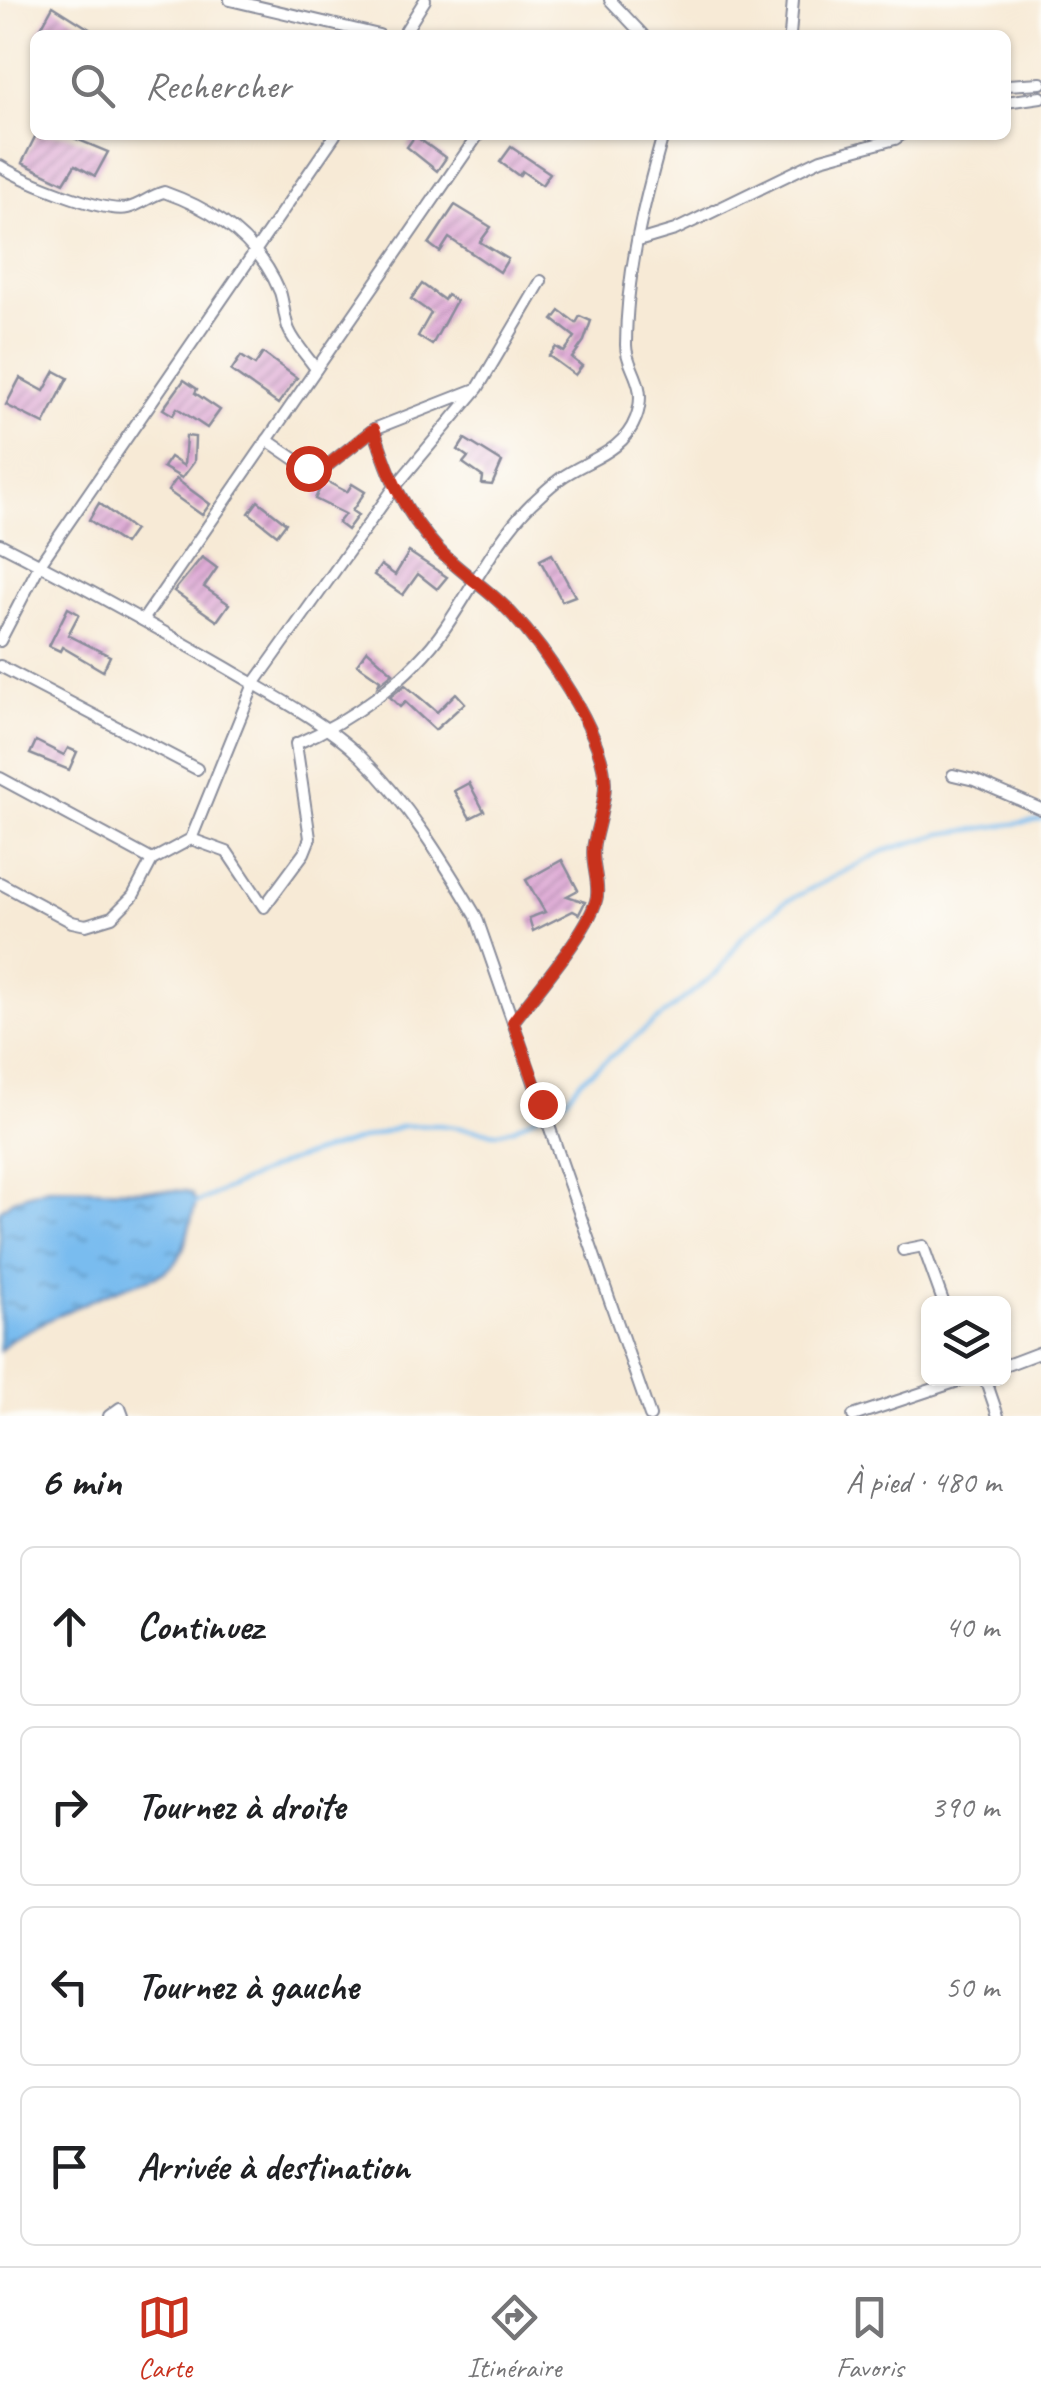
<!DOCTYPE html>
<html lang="fr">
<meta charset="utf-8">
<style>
body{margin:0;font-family:Caveat,sans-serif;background:#f6f6f6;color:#202124}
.controls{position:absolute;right:30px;bottom:30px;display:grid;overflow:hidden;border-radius:15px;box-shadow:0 2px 8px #0004}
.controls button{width:90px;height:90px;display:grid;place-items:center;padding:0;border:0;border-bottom:2px solid #e0e0e0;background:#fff;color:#202124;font:50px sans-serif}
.stop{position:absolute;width:30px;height:30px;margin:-22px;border:8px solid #c8321e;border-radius:50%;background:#fff}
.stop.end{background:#c8321e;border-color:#fff;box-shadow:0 2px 10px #0008}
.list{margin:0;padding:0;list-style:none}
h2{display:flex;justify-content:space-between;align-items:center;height:130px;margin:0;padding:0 40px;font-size:42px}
h2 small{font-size:32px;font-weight:400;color:#757577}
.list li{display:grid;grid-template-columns:65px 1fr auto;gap:30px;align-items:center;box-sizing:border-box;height:160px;margin:0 20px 20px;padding:0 20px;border:2px solid #e0e0e0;border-radius:15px}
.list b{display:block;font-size:38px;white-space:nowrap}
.list em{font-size:32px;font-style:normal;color:#757577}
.icon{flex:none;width:55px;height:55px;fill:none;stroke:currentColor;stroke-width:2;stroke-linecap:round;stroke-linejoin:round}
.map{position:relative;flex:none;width:1041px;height:1416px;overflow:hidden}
.search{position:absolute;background:#fff;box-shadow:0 2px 8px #0004;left:30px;right:30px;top:30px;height:110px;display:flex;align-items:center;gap:25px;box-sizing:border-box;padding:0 35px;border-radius:15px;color:#757577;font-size:38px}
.sheet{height:850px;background:#fff}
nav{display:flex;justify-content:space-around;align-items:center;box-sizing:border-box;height:140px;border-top:2px solid #e0e0e0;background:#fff;font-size:28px;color:#757577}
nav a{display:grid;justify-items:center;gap:5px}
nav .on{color:#c8321e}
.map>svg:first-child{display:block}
</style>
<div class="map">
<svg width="1041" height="1416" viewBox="0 0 1041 1416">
<defs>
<pattern id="water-ripples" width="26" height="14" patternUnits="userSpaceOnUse" patternTransform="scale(2.5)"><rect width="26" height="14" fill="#79bcef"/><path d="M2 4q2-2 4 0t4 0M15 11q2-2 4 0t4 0" fill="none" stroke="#6299c5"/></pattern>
<pattern id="building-hatch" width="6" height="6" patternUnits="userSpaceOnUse" patternTransform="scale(2.5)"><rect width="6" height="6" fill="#dfacd6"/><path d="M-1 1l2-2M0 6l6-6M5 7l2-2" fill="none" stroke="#b48cb1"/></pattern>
</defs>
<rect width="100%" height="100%" fill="#fdfcf7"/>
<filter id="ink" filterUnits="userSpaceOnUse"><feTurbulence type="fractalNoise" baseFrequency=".01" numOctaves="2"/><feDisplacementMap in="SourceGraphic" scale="20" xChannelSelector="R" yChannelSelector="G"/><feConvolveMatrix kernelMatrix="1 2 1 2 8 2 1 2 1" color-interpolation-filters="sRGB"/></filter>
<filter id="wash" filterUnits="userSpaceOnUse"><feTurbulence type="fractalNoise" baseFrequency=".0048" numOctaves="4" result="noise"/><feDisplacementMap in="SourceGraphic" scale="40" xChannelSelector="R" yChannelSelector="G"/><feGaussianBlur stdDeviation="2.25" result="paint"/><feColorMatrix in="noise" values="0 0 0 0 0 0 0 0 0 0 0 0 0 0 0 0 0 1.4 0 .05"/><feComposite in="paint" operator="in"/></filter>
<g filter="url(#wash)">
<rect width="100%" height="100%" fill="#f7ead6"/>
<path fill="url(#water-ripples)" stroke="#4a76a6" stroke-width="2.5" d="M47 1188 185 1191 192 1194 196 1203C191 1217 185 1253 176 1262 163 1277 145 1279 127 1286 87 1300 49 1320 11 1339L0 1351V1210L14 1199Z"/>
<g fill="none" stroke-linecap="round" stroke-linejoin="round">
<path stroke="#79bcef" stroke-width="4" d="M193 1204 284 1163 403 1126 439 1125 496 1133 514 1128 565 1100 580 1081 719 971 743 936 783 903 884 851 941 834 1041 820"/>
</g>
<g id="blocks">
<g fill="url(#building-hatch)">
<path d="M53 6 99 35H37Z"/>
<path d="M36 135H67L108 152 95 176 75 165 64 183 22 163Z"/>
<path d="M415 136 446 158 437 171 407 147Z"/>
<path d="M511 147 550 173 542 185 522 171 519 176 500 162Z"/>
<path d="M455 205 491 227 480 242 508 259 500 272 449 238 440 252 429 244Z"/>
<path d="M422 284 444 300 447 295 456 301 432 345 418 336 431 313 411 299Z"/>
<path d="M560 311 576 323 580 316 591 321 584 341 572 358 582 366 575 375 549 356 556 347 564 352 575 337 553 320Z"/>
<path d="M263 353 297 378 278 404 231 371 241 356 255 365Z"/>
<path d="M55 371 68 378 44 424 6 405 20 378 44 391Z"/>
<path d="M184 380 197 389 195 393 220 410 207 428 177 408 173 415 163 409Z"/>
<path d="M186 436 195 437 194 462 182 478 163 467 170 457 184 466Z"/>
<path d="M465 439 502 462 492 485 482 484 483 477 463 463 468 457 458 450Z"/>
<path d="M176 479 210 504 202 515 168 491Z"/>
<path d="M324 480 347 492 352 484 365 492 352 511 358 515 347 530 338 523 345 514 315 499Z"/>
<path d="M258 501 286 523 277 535 249 513Z"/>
<path d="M99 503 134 530 124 544 89 520Z"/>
<path d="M409 552 447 577 437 589 418 574 403 595 374 575 381 565 395 575Z"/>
<path d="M552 554 575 596 562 601 540 560Z"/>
<path d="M202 557 217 568 204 587 229 604 217 621 174 591Z"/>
<path d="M68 608 79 614 68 635 110 656 103 671 62 647 60 651 49 646Z"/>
<path d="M367 650 393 673 378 685 380 680 357 664Z"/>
<path d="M405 685 437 712 456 693 465 703 435 730 405 702 400 707 390 697Z"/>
<path d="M36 741 64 755 68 748 77 752 69 770 30 754Z"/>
<path d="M469 783 484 811 470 818 454 791Z"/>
<path d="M562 860 578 890 567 896 585 902 579 914 573 911 533 931 529 918 545 912 526 880Z"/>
</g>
</g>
</g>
<g filter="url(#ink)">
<use href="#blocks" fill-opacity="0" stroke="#898c9a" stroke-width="2.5"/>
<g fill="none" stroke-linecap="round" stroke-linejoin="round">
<g stroke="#898c9a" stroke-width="14">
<g id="minor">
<path d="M230 0 379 35"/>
<path d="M610 0 643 35"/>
<path d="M403 35 425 0"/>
<path d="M790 35 793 0"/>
<path d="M1006 85 1041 83"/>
<path d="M1006 102 1041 97"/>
<path d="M0 166C23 180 103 214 128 208 141 205 151 195 164 192 215 210 259 241 280 292 284 304 284 318 289 330 295 344 308 357 316 369"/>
<path d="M638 241 675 230 821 159 895 139 901 135"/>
<path d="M374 429C390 478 402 509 437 548 459 572 489 589 511 613 545 649 604 733 605 784 605 804 598 824 594 843 590 861 599 878 597 896 593 926 533 995 513 1022"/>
<path d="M267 440 308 468 323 469 374 429 476 389"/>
<path d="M0 544C77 583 152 625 227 668 272 695 322 720 360 756 408 803 442 859 476 916L650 1416"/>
<path d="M143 620 478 135"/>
<path d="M0 641 40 564 335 135"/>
<path d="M0 666 197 769"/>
<path d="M953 775 974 780 1041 809"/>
<path d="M0 778 152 860"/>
<path d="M191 839 227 852 264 907 304 853 310 838 296 744C351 720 411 678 445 628 472 589 498 536 532 503 541 495 551 485 561 478 588 459 623 453 636 418 649 382 626 370 626 345 626 275 644 202 663 135"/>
<path d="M0 883 72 922 86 925 112 917 133 896 152 860 191 839 254 684 394 488 478 388 541 281"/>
<path d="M903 1250 923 1246 944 1304"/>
<path d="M1004 1366 1041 1352"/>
<path d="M985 1378 998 1416"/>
<path d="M109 1416 120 1408 123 1416"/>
<path d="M853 1416 967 1378"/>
</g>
</g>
<use href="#minor" stroke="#fff" stroke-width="10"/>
</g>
</g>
<g fill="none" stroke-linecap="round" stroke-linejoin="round" filter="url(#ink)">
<path stroke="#c8321e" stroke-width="12" d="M308 468 323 469 374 429C390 477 402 509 437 548 459 572 489 589 511 613 545 649 604 733 605 784 605 804 598 824 594 843 590 861 599 879 597 896 593 926 533 995 513 1022L542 1104"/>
</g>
</svg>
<div class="controls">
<button><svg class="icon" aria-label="layers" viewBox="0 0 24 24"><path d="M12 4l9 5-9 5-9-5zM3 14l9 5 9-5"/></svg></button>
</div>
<div class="stop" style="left:308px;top:468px"></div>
<div class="stop end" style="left:542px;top:1104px"></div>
<div class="search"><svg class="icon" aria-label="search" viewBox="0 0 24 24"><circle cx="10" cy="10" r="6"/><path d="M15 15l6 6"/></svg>Rechercher</div>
</div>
<section class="sheet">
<h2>6 min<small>À pied · 480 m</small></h2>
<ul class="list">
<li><svg class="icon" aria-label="ahead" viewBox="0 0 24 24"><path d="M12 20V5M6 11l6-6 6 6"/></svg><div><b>Continuez</b></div><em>40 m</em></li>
<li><svg class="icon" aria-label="right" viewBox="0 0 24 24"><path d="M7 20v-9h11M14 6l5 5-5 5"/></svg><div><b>Tournez à droite</b></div><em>390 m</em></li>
<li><svg class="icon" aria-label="left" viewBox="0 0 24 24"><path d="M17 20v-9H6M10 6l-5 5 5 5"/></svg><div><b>Tournez à gauche</b></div><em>50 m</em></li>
<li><svg class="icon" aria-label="arrive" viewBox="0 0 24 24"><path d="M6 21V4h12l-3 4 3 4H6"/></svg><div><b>Arrivée à destination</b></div></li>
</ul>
</section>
<nav>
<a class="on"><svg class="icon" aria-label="map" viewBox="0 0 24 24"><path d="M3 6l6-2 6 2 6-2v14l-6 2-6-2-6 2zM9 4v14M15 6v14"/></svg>Carte</a>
<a><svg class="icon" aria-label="directions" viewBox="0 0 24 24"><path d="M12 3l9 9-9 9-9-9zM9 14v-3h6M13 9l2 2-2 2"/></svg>Itinéraire</a>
<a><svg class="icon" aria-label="saved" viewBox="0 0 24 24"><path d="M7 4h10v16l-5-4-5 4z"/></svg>Favoris</a>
</nav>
